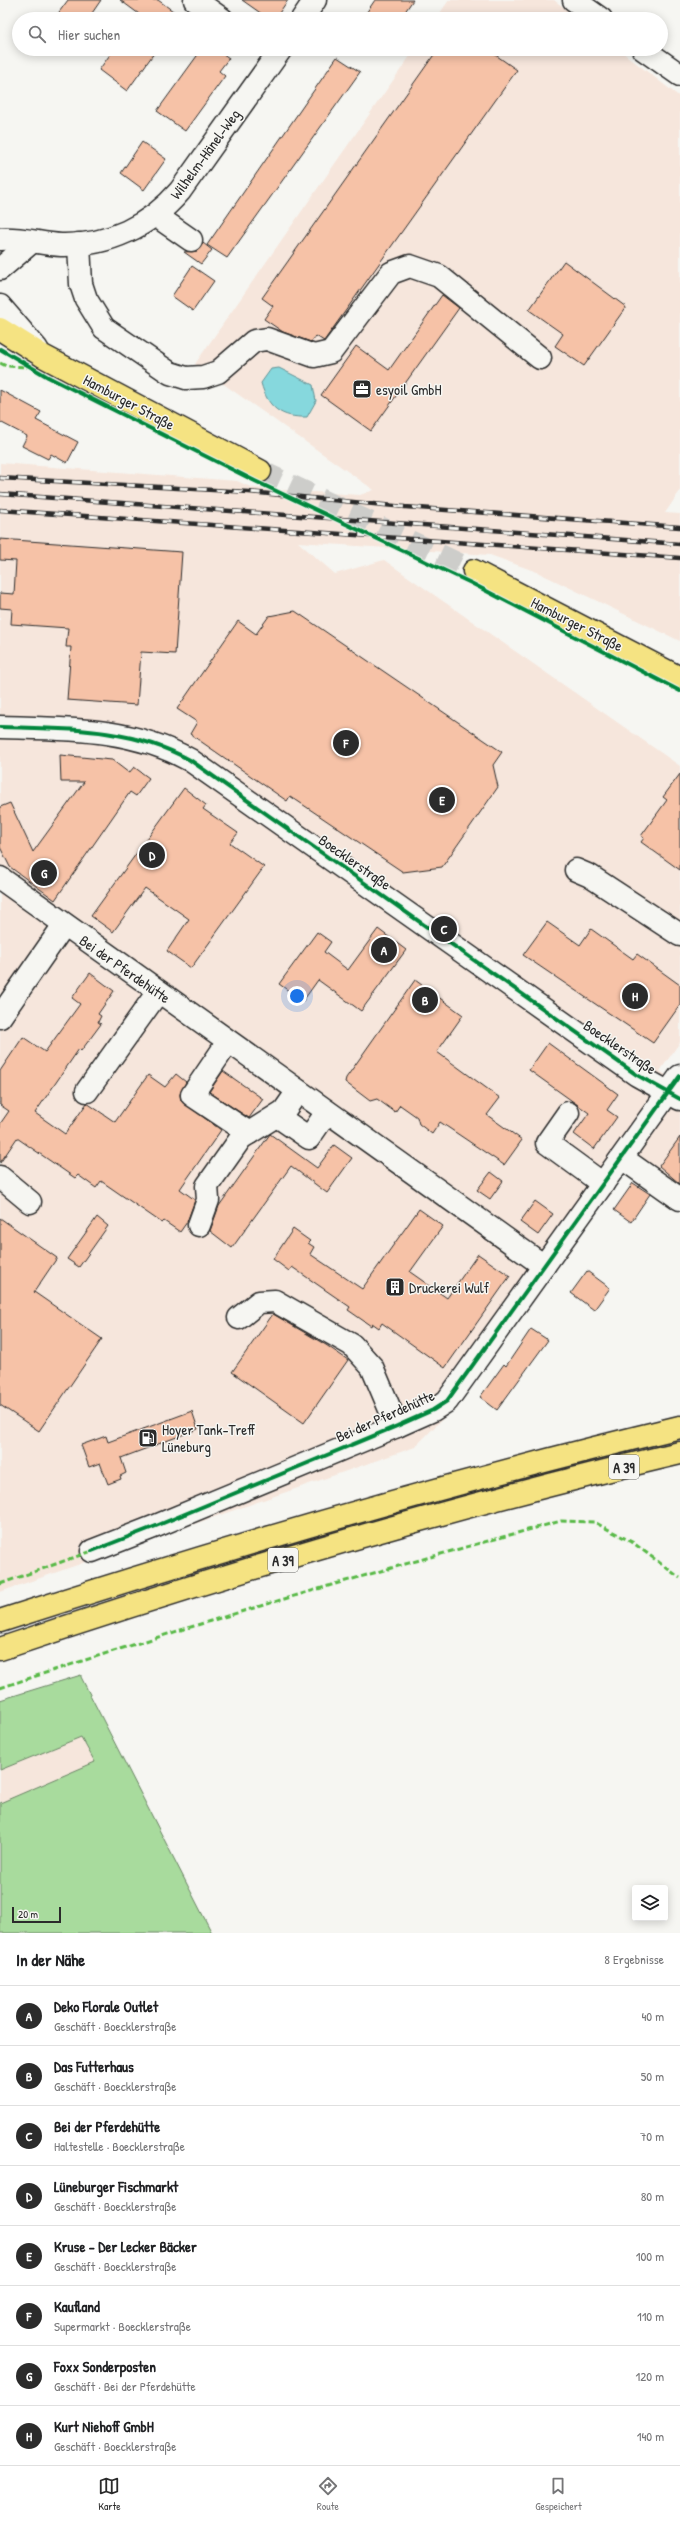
<!DOCTYPE html>
<html lang="de">
<meta charset="utf-8">
<style>
body{margin:0;font-family:"Patrick Hand",sans-serif;background:#f6f6f6;color:#202124}
.controls{position:absolute;right:12px;bottom:12px;display:grid;overflow:hidden;border-radius:4px;box-shadow:0 2px 10px #0003}
.controls button{width:36px;height:36px;display:grid;place-items:center;padding:0;border:0;border-bottom:1px solid #e0e0e0;background:#fff;color:#202124;font:20px sans-serif}
.scale{position:absolute;left:12px;bottom:10px;width:49px;box-sizing:border-box;padding-left:4px;border:2px solid #2b2b2b;border-top:0;font-size:11px;line-height:14px;white-space:nowrap;color:#2b2b2b;-webkit-text-stroke:3px #f6f6f2;paint-order:stroke}
.you{position:absolute;left:297px;top:996px;width:14px;height:14px;margin:-10px;border:3px solid #fff;border-radius:50%;background:#1a73e8;box-shadow:0 0 0 6px #1a73e833}
.badge{display:grid;place-items:center;width:26px;height:26px;border-radius:50%;background:#2b2b2b;color:#fff;font-size:13px;font-weight:700}
.pin{position:absolute;translate:-50% -50%;border:2px solid #fff;box-shadow:0 1px 4px #0006}
.list{margin:0;padding:0;list-style:none}
h2{display:flex;justify-content:space-between;align-items:center;height:52px;margin:0;padding:0 16px;font-size:17px}
h2 small{font-size:13px;font-weight:400;color:#757577}
.list li{display:grid;grid-template-columns:26px 1fr auto;gap:12px;align-items:center;box-sizing:border-box;height:60px;padding:0 16px;border-top:1px solid #e0e0e0}
.list b{display:block;font-size:15px;white-space:nowrap}
.list p{margin:0;font-size:13px;white-space:nowrap;color:#757577}
.list em{font-size:13px;font-style:normal;color:#757577}
.icon{flex:none;width:22px;height:22px;fill:none;stroke:currentColor;stroke-width:2;stroke-linecap:round;stroke-linejoin:round}
.map{position:relative;flex:none;width:680px;height:1933px;overflow:hidden}
.search{position:absolute;background:#fff;box-shadow:0 2px 10px #0003;left:12px;right:12px;top:12px;height:44px;display:flex;align-items:center;gap:10px;box-sizing:border-box;padding:0 14px;border-radius:22px;color:#757577;font-size:15px}
.sheet{height:532px;background:#fff}
nav{display:flex;justify-content:space-around;align-items:center;box-sizing:border-box;height:56px;border-top:1px solid #e0e0e0;background:#fff;font-size:11px;color:#757577}
nav a{display:grid;justify-items:center;gap:2px}
nav .on{color:#2b2b2b}
.map>svg:first-child{display:block}
</style>
<div class="map">
<svg width="680" height="1933" viewBox="0 0 680 1933">
<rect width="100%" height="100%" fill="#f6f6f2"/>
<filter id="ink" filterUnits="userSpaceOnUse"><feTurbulence type="fractalNoise" baseFrequency=".025" numOctaves="2"/><feDisplacementMap in="SourceGraphic" scale="8" xChannelSelector="R" yChannelSelector="G"/><feConvolveMatrix kernelMatrix="1 2 1 2 8 2 1 2 1" color-interpolation-filters="sRGB"/></filter>
<g filter="url(#ink)">
<g fill="#f6e6dc">
<path d="M449 0H554L579 19H436Z"/>
<path d="M415 49H618L680 97V491L665 513 680 514V641L537 572 490 555 298 542 335 574 384 560 680 766V1042L660 1071 680 1085V1207L626 1167 465 1396 415 1447 0 1592V463L237 481 253 488 360 495 374 490 195 364Z"/>
<path d="M81 1737 95 1762 0 1803V1770Z"/>
</g>
<path fill="#a8db9d" stroke="#6a8364" d="M81 1675V1677L212 1933H0V1803L95 1762 81 1737 0 1770V1700Z"/>
<path fill="#86d8dd" stroke="#629396" d="M279 368 313 385 316 401 307 417C281 418 268 408 261 383L271 369Z"/>
<g fill="#f6c2a7" stroke="#2b2b2b">
<path d="M68 0H101L88 19H54Z"/>
<path d="M120 0H158L184 19H136L139 14Z"/>
<path d="M242 0H288L275 19H269Z"/>
<path d="M375 0H413L400 19H362Z"/>
<path d="M114 49H157L127 91 99 70Z"/>
<path d="M202 49H216L229 58 219 71 225 76 185 131 157 111Z"/>
<path d="M438 49H487L517 70 324 341 316 336 311 342 283 332 264 319 273 306 262 298Z"/>
<path d="M337 57 360 72 227 258 207 245Z"/>
<path d="M142 142 166 159 144 190 121 173Z"/>
<path d="M203 243 212 250 201 264 184 252 197 251Z"/>
<path d="M564 261 626 307 584 366 555 346 563 334 529 310Z"/>
<path d="M192 266 214 281 193 311 172 296Z"/>
<path d="M442 295 459 308 371 431 321 395 356 346 389 370Z"/>
<path d="M0 390 41 412 36 420 78 442 67 463 51 454 48 459 22 446 27 436 0 422Z"/>
<path d="M0 539 182 552 175 654 141 652 137 705 67 700 71 647H66L68 628 11 624 12 609 0 608V593L14 594 16 561 0 560Z"/>
<path d="M295 611 502 752 493 765 498 787 442 867 403 872 290 796 287 801 190 734 197 722 177 709 238 621 256 634 269 616Z"/>
<path d="M60 755 112 760 129 773 134 767 149 778 136 796 130 792 55 900 10 867 0 847V807L10 803 33 852 84 782H61Z"/>
<path d="M680 774V870L641 842 644 838 641 836 667 800 663 797Z"/>
<path d="M184 788 206 805 203 809 238 833 230 843 264 867 191 968 167 951 189 919 145 888 113 932 91 916Z"/>
<path d="M547 922 580 945 591 929 633 959 637 954 680 985V1005L653 1043 523 955Z"/>
<path d="M378 929 406 950 361 1011 318 980 303 1001 279 984 317 932 331 942 324 952 348 970Z"/>
<path d="M90 973 114 991 98 1014 101 1016 98 1022 101 1024 81 1051 79 1049 35 1113 65 1134 87 1103 115 1122 148 1075 165 1087 176 1074 186 1082 180 1094 181 1101 221 1130 180 1189 195 1200 187 1222 180 1232 164 1221 162 1223 101 1181 96 1188 78 1175 75 1178 17 1138 0 1163V1124L9 1111 0 1105V1071L23 1037 45 1052 80 1004 72 998Z"/>
<path d="M415 980 463 1015 437 1052 500 1098 487 1115 522 1140 504 1165 440 1122 432 1134 419 1124 417 1117 400 1105 395 1112 377 1099 370 1101 345 1082 346 1078Z"/>
<path d="M548 1043 618 1094 607 1110 617 1117 594 1149 574 1134 589 1113 529 1070Z"/>
<path d="M223 1071 263 1099 249 1118 209 1092Z"/>
<path d="M270 1134 317 1168 334 1145 352 1158 327 1193 291 1166 232 1248 210 1231 219 1206Z"/>
<path d="M680 1137V1184L659 1166Z"/>
<path d="M491 1172 503 1181 490 1199 477 1190Z"/>
<path d="M633 1183 650 1194 631 1222 614 1210Z"/>
<path d="M535 1201 553 1214 538 1235 520 1222Z"/>
<path d="M419 1209 443 1226 410 1272 447 1298 478 1254 510 1276 445 1368 382 1323 379 1328 372 1323 371 1326 348 1310 350 1307 292 1267 289 1271 273 1259 293 1229 310 1241 308 1243 314 1247 310 1254 362 1289Z"/>
<path d="M97 1217 108 1226 79 1267 67 1259Z"/>
<path d="M0 1218 57 1258 34 1292 102 1339 39 1431 0 1405Z"/>
<path d="M587 1271 610 1288 594 1310 571 1293Z"/>
<path d="M273 1314 326 1345 348 1360 304 1423 232 1372Z"/>
<path d="M531 1329 548 1340 497 1410 480 1397 504 1364 506 1366Z"/>
<path d="M192 1411 198 1429 121 1458 126 1473 120 1476 121 1479 108 1484 100 1463 89 1467 81 1445 106 1436 108 1442Z"/>
</g>
<g fill="none" stroke-linecap="round" stroke-linejoin="round">
<path stroke="#cdcdca" stroke-width="22" stroke-dasharray="22 11" stroke-linecap="butt" d="M260 471 474 571"/>
<g stroke="#2b2b2b" stroke-width="25">
<g id="minor">
<path d="M195 0 222 19"/>
<path d="M574 0 601 19"/>
<path d="M302 19 315 0"/>
<path d="M643 49 680 75"/>
<path d="M155 215 191 240"/>
<path d="M0 239C20 237 41 244 61 245 108 246 150 226 180 191L281 49"/>
<path d="M79 244 81 284 86 299 104 328 170 373 186 378 203 377 218 372 254 341 267 339 314 356 331 352 391 273 410 266 439 276 540 358"/>
<path d="M0 269 27 246"/>
<path d="M0 306 37 349"/>
<path d="M0 727C67 729 130 727 190 760L637 1075 680 1099"/>
<path d="M576 870 590 876 680 935"/>
<path d="M0 878 544 1266"/>
<path d="M0 1017 64 925"/>
<path d="M228 1042 192 1095 249 1133"/>
<path d="M87 1091 158 992"/>
<path d="M568 1113 547 1143 603 1184"/>
<path d="M277 1116 309 1138 327 1112"/>
<path d="M622 1158 680 1199"/>
<path d="M0 1177 30 1202"/>
<path d="M199 1225 208 1200 207 1186 241 1138 284 1111 298 1091"/>
<path d="M239 1318 259 1302 275 1301 352 1345 372 1367 397 1426"/>
<path d="M92 1551 156 1526 397 1426 433 1410 447 1401 680 1076"/>
</g>
</g>
<g stroke="#2b2b2b" stroke-width="25">
<g id="major">
<path d="M0 329 43 356 260 471"/>
<path d="M474 571 680 678"/>
</g>
</g>
<g stroke="#2b2b2b" stroke-width="25">
<g id="highway">
<path d="M0 1621C225 1548 451 1482 680 1427"/>
<path d="M0 1649C223 1574 451 1507 680 1453"/>
</g>
</g>
<use href="#minor" stroke="#f6f6f2" stroke-width="22"/>
<use href="#major" stroke="#f5e382" stroke-width="22"/>
<use href="#highway" stroke="#f5e382" stroke-width="22"/>
<g stroke="#2b2b2b" stroke-width="4.5">
<g id="rail">
<path d="M0 478 249 492 405 507 680 527"/>
<path d="M0 494 680 544"/>
<path d="M0 510 680 558"/>
</g>
</g>
<use href="#rail" stroke="#f6f6f2" stroke-width="3" stroke-dasharray="9" stroke-linecap="butt"/>
<g stroke="#58b947" stroke-width="3" stroke-dasharray="6 3" stroke-linecap="butt">
<path d="M0 363 6 366 27 367"/>
<path d="M0 1584 92 1551"/>
<path d="M0 1688C185 1626 373 1572 561 1521L594 1522 632 1542 680 1578"/>
</g>
<g stroke="#f6f6f2" stroke-width="6">
<g id="cycleway">
<path d="M0 349 48 377 255 481 471 583 680 691"/>
<path d="M0 727C67 729 130 727 190 760L637 1075 680 1099"/>
<path d="M92 1551 156 1526 397 1426 433 1410 447 1401 680 1076"/>
</g>
</g>
<use href="#cycleway" stroke="#00873e" stroke-width="4"/>
</g>
</g>
<defs>
<g id="office-square" transform="scale(1)"><rect x="-9" y="-9" width="18" height="18" rx="4" fill="#2b2b2b" stroke="#f6f6f2"/><path d="M-6-3h4V-5.5h4V-3h4V5H-6ZM-1-4.5V-3h2v-1.5ZM-6 0V1H6V0Z" fill="#fff"/></g>
<g id="building-square" transform="scale(1)"><rect x="-9" y="-9" width="18" height="18" rx="4" fill="#2b2b2b" stroke="#f6f6f2"/><path d="M-4-6H4V6H1V3H-1V6H-4ZM-2.5-4.3h1.7v1.8h-1.7ZM.8-4.3h1.7v1.8H.8ZM-2.5-1h1.7V.8h-1.7ZM.8-1h1.7V.8H.8Z" fill="#fff"/></g>
<g id="fuel-square" transform="scale(1)"><rect x="-9" y="-9" width="18" height="18" rx="4" fill="#2b2b2b" stroke="#f6f6f2"/><path d="M-5.5-6h7V0h2V4h1.3V-2.5L3-4.5l.8-.8L6-3V5H2.5V1h-1V6h-7ZM-4.2-4.7v3.2H.2V-4.7Z" fill="#fff"/></g>
</defs>
<g fill-rule="evenodd">
<use href="#office-square" x="362" y="389"/>
<use href="#building-square" x="395" y="1287"/>
<use href="#fuel-square" x="148" y="1438"/>
</g>
<g text-anchor="middle" dominant-baseline="central" stroke-width="3" stroke-linejoin="round" paint-order="stroke">
<g fill="#f6f6f2" stroke="#686867" stroke-width="1">
<rect x="609" y="1455" width="30" height="24" rx="3"/>
<rect x="268" y="1548" width="30" height="24" rx="3"/>
</g>
<g font-size="14" font-weight="bold" fill="#2b2b2b">
<text x="624" y="1467">A 39</text>
<text x="283" y="1560">A 39</text>
</g>
<g font-size="15" fill="#2b2b2b" stroke="#f6f6f2">
<text transform="translate(205 154) rotate(-54)">Wilhelm-Hänel-Weg</text>
<text transform="translate(129 402) rotate(28)">Hamburger Straße</text>
<text transform="translate(577 624) rotate(27)">Hamburger Straße</text>
<text transform="translate(355 862) rotate(35)">Boecklerstraße</text>
<text transform="translate(125 969) rotate(35)">Bei der Pferdehütte</text>
<text transform="translate(620 1047) rotate(34)">Boecklerstraße</text>
<text transform="translate(385 1416) rotate(-24)">Bei der Pferdehütte</text>
</g>
<g font-size="15" fill="#2b2b2b" stroke="#f6f6f2" text-anchor="start">
<text x="376" y="389">esyoil GmbH</text>
<text x="409" y="1287">Druckerei Wulf</text>
<text x="162" y="1429">Hoyer Tank-Treff<tspan x="162" dy="17">Lüneburg</tspan></text>
</g>
</g>
</svg>
<div class="controls">
<button><svg class="icon" aria-label="layers" viewBox="0 0 24 24"><path d="M12 4l9 5-9 5-9-5zM3 14l9 5 9-5"/></svg></button>
</div>
<div class="scale">20 m</div>
<div class="you"></div>
<div class="pin badge" style="left:384px;top:950px">A</div>
<div class="pin badge" style="left:425px;top:1000px">B</div>
<div class="pin badge" style="left:444px;top:929px">C</div>
<div class="pin badge" style="left:152px;top:855px">D</div>
<div class="pin badge" style="left:442px;top:800px">E</div>
<div class="pin badge" style="left:346px;top:743px">F</div>
<div class="pin badge" style="left:44px;top:873px">G</div>
<div class="pin badge" style="left:635px;top:996px">H</div>
<div class="search"><svg class="icon" aria-label="search" viewBox="0 0 24 24"><circle cx="10" cy="10" r="6"/><path d="M15 15l6 6"/></svg>Hier suchen</div>
</div>
<section class="sheet">
<h2>In der Nähe<small>8 Ergebnisse</small></h2>
<ul class="list">
<li><span class="badge">A</span><div><b>Deko Florale Outlet</b><p>Geschäft · Boecklerstraße</p></div><em>40 m</em></li>
<li><span class="badge">B</span><div><b>Das Futterhaus</b><p>Geschäft · Boecklerstraße</p></div><em>50 m</em></li>
<li><span class="badge">C</span><div><b>Bei der Pferdehütte</b><p>Haltestelle · Boecklerstraße</p></div><em>70 m</em></li>
<li><span class="badge">D</span><div><b>Lüneburger Fischmarkt</b><p>Geschäft · Boecklerstraße</p></div><em>80 m</em></li>
<li><span class="badge">E</span><div><b>Kruse - Der Lecker Bäcker</b><p>Geschäft · Boecklerstraße</p></div><em>100 m</em></li>
<li><span class="badge">F</span><div><b>Kaufland</b><p>Supermarkt · Boecklerstraße</p></div><em>110 m</em></li>
<li><span class="badge">G</span><div><b>Foxx Sonderposten</b><p>Geschäft · Bei der Pferdehütte</p></div><em>120 m</em></li>
<li><span class="badge">H</span><div><b>Kurt Niehoff GmbH</b><p>Geschäft · Boecklerstraße</p></div><em>140 m</em></li>
</ul>
</section>
<nav>
<a class="on"><svg class="icon" aria-label="map" viewBox="0 0 24 24"><path d="M3 6l6-2 6 2 6-2v14l-6 2-6-2-6 2zM9 4v14M15 6v14"/></svg>Karte</a>
<a><svg class="icon" aria-label="directions" viewBox="0 0 24 24"><path d="M12 3l9 9-9 9-9-9zM9 14v-3h6M13 9l2 2-2 2"/></svg>Route</a>
<a><svg class="icon" aria-label="saved" viewBox="0 0 24 24"><path d="M7 4h10v16l-5-4-5 4z"/></svg>Gespeichert</a>
</nav>
